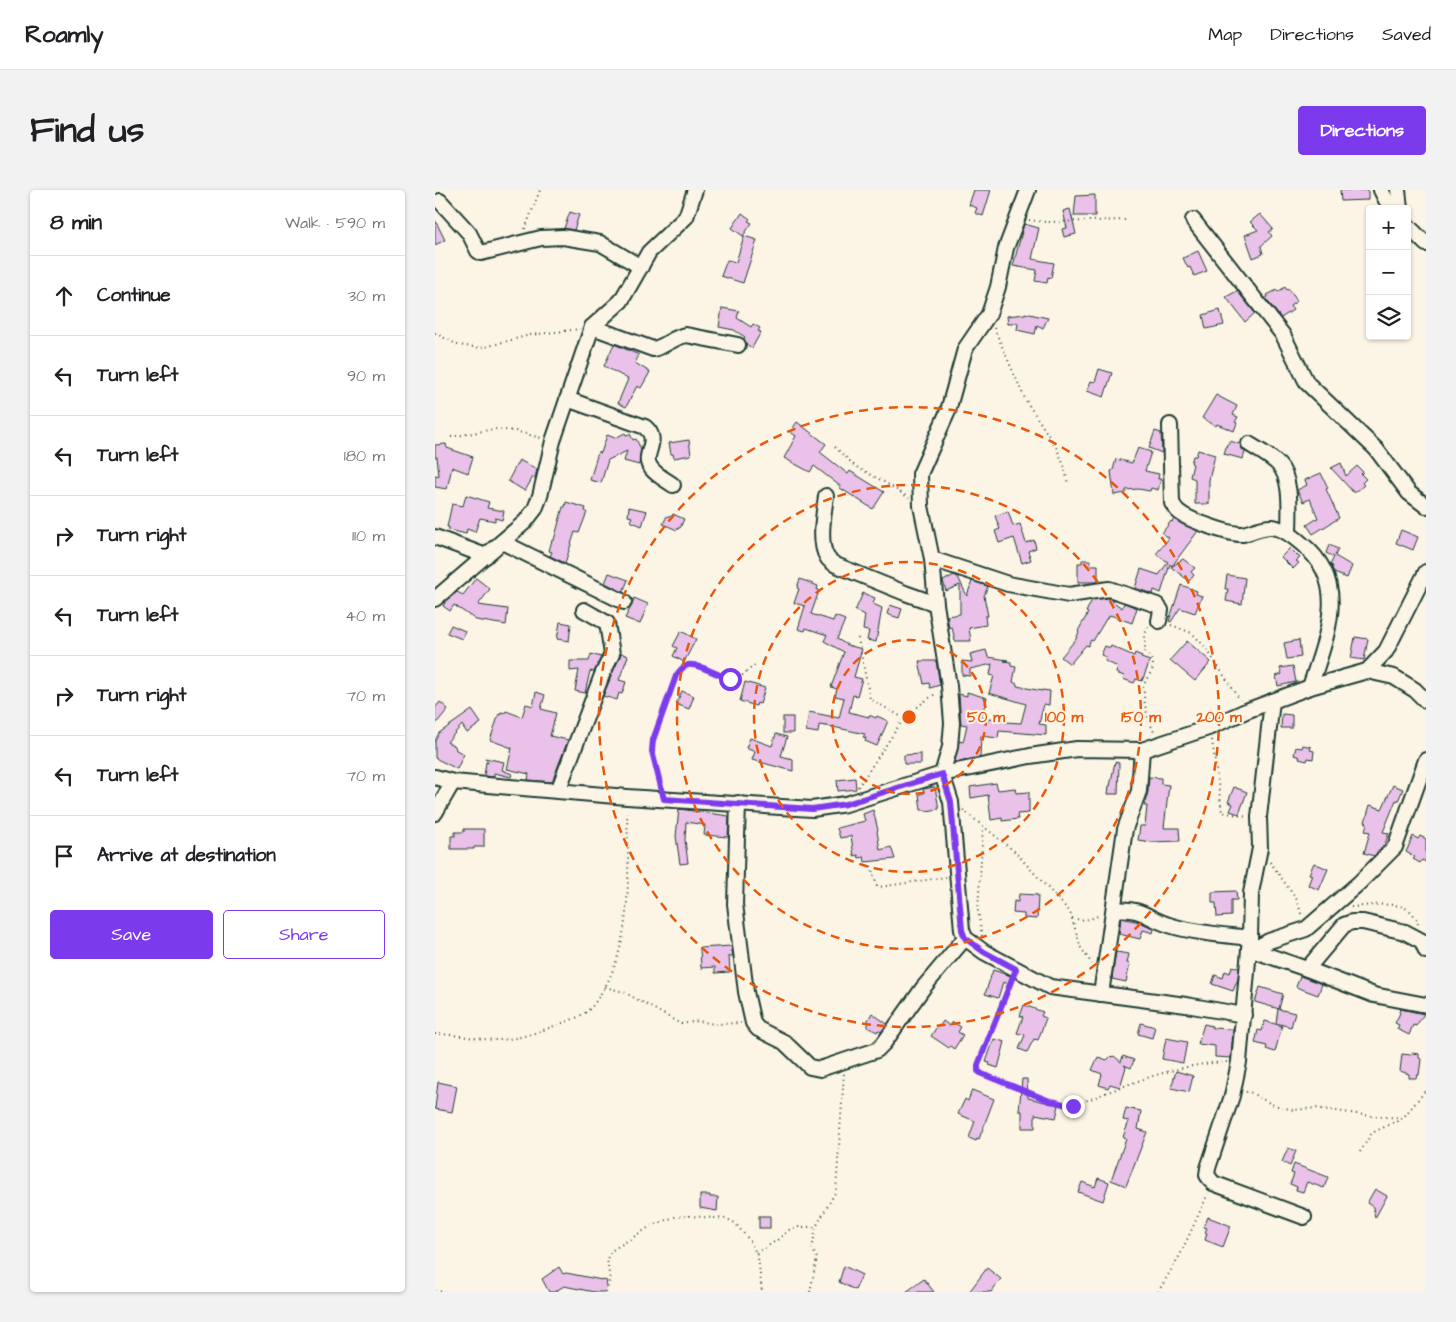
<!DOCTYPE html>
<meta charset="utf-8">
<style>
body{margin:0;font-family:"Architects Daughter",sans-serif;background:#f2f2f2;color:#202124}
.controls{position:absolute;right:15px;top:15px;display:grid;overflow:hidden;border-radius:5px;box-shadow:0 1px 4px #0004}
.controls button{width:45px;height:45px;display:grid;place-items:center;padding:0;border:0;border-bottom:1px solid #e0e0e0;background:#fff;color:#202124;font:25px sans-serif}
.stop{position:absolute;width:15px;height:15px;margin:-11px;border:4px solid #7c3aed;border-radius:50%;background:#fff}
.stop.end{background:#7c3aed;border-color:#fff;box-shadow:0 1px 5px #0008}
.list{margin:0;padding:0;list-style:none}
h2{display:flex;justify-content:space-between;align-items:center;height:65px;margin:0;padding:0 20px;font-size:21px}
h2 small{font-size:16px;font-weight:400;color:#757577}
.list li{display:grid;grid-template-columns:32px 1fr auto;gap:15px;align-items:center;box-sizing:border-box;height:80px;padding:0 20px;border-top:1px solid #e0e0e0}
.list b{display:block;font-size:19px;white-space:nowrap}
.list em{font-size:16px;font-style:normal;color:#757577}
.actions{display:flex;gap:10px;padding:15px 20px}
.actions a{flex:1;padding:11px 0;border:1px solid #7c3aed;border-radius:5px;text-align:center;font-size:18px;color:#7c3aed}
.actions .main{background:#7c3aed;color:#fff}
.icon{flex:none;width:28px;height:28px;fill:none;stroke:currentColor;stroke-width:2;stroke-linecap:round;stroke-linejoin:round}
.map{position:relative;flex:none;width:991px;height:1102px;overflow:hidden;border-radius:5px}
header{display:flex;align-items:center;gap:30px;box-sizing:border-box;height:70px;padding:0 25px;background:#fff;border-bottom:1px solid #e0e0e0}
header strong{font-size:24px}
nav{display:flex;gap:28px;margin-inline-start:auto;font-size:18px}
.intro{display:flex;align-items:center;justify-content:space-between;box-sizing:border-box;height:120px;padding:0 30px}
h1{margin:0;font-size:35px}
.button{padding:12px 22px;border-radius:5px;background:#7c3aed;color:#fff;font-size:18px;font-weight:700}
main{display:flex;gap:30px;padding:0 30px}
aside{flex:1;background:#fff;border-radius:5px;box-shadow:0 1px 4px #0004}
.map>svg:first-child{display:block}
</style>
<header>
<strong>Roamly</strong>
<nav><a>Map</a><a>Directions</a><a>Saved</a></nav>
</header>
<div class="intro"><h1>Find us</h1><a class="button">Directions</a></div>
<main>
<aside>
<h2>8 min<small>Walk · 590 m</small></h2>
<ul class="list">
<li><svg class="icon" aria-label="ahead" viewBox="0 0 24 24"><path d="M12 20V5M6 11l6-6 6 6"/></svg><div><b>Continue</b></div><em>30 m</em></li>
<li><svg class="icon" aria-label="left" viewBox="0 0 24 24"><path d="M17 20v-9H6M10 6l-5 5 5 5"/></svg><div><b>Turn left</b></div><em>90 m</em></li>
<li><svg class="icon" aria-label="left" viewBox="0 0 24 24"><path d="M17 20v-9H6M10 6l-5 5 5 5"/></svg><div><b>Turn left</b></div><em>180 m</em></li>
<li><svg class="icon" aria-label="right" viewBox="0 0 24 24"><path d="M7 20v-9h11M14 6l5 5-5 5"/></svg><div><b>Turn right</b></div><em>110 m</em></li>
<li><svg class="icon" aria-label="left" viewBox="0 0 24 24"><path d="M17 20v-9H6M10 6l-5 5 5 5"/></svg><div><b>Turn left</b></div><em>40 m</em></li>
<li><svg class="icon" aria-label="right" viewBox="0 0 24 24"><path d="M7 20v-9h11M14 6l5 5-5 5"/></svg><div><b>Turn right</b></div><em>70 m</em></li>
<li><svg class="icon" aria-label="left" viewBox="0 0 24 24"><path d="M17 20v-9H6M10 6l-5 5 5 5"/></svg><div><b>Turn left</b></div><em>70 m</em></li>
<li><svg class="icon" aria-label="arrive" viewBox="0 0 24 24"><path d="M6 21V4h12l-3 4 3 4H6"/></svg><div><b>Arrive at destination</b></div></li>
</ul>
<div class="actions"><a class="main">Save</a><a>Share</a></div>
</aside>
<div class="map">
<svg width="991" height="1102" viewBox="0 0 991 1102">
<rect width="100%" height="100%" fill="#fcf5e5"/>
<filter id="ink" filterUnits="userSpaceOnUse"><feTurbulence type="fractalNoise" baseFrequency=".02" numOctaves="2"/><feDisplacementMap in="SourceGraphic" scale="10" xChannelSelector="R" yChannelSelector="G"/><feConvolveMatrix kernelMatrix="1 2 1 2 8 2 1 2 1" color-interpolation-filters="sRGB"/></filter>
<g filter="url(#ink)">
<g fill="#e9c1e9" stroke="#1f3d34">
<path d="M539 0H556L548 26 540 23 542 18 534 15Z"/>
<path d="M905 0H933V10L906 11Z"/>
<path d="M660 5V26H639L641 6Z"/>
<path d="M635 19 641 44 629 47 627 39 632 38 628 21Z"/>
<path d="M135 22 144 25 139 40 129 38Z"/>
<path d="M307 23 315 29 313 31 317 33 308 46 297 38Z"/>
<path d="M825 24 838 39 834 42 837 46 826 56 828 64 818 68 810 45 823 40 815 32Z"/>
<path d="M0 30 10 50 0 55Z"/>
<path d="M589 34 604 38 597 69 619 73 616 88 613 87 612 93 600 91 602 80 578 76Z"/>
<path d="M309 46 322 50 308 93 286 86 292 70 301 72Z"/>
<path d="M763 61 772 81 759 86 755 77 753 78 748 68Z"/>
<path d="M850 97 852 100 854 99 862 111 855 116 858 120 846 128 830 108 833 107 832 105 842 100 843 102Z"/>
<path d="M802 101 820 123 810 132 791 107Z"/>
<path d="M287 118 304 121 302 128 316 137 318 134 325 138 323 141 326 142 317 158 311 154 309 149 310 147 299 140 284 137Z"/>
<path d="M785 120 789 135 771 139 768 125Z"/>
<path d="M590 123 613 128 608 138 602 135 600 144 582 140 583 133 573 134 572 126 590 124Z"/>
<path d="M179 154 204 165 200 173 215 182 206 198 202 196 191 217 183 213 193 189 169 176Z"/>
<path d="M664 179 677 183 669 207 652 201 656 191 660 192Z"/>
<path d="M781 205 802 216 798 225 803 227 800 232 802 233 799 241 782 234 781 236 767 228Z"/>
<path d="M362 232 391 254 385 262 413 284 415 281 449 302 438 319 405 298V296L379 276 375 282 349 268 361 246 355 242Z"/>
<path d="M720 241 726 243 727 263 714 258Z"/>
<path d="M190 243 191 245 195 244 198 250 201 249 206 259 204 275 189 271 192 261 173 270 166 293 155 290 163 262 166 263 172 245 180 248Z"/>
<path d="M254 250 256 265 239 268 238 264H236L234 253Z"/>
<path d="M795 251 805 254 806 258 810 262 808 269 789 264 792 254H795Z"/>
<path d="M11 254 12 258 38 267 33 283 17 277 12 299 0 297V285L4 286 2 267H0V255Z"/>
<path d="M703 258 716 262 710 281 724 284 723 289H726L723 300 716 298 715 301 703 299 691 300V303L679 305 676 281 678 280 681 269 697 273Z"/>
<path d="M763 260 780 265 774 290V314H760V289L755 287 758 274 756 273 758 266H761Z"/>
<path d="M84 270 102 279 100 288 98 287 90 301 73 291Z"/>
<path d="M906 273 911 286 922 276 928 282 926 284 931 289 927 293 929 295 921 302H918L896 278Z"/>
<path d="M886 283 893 298 891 299 904 328 878 344 872 335 883 328 875 309 868 312 862 300 872 295 870 290Z"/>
<path d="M31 305 54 312 52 318 69 321 67 330 60 328V331L45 328 40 342 32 339 31 344 14 340V337H12L17 314 28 316Z"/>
<path d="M131 312 151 318 150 321 152 322 144 343 140 342 130 373 115 366 117 362 114 361 117 350H119L128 317H130Z"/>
<path d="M194 317 212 321 207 336 195 331 197 327 193 326Z"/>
<path d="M573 321 578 336 585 334 591 353 599 350 601 358 593 361 596 370 587 373 579 348 564 353 560 341 565 339 560 326Z"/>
<path d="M238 324 249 329 245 338H243L242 340 228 334 232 326 236 327Z"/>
<path d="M739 329 763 341 737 376 735 374 726 403 719 400 718 404 700 398 706 379 724 385 733 372 721 364 734 348 727 343 736 331 737 332Z"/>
<path d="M966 340 983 347 978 360 961 353Z"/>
<path d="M894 355 903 359 900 366 917 376 912 388 899 383 897 378 898 376 895 375 899 367 891 363Z"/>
<path d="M855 358 865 368 861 371 864 373 858 379 846 367Z"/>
<path d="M748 369 760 378 756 382 759 385 754 391 736 377Z"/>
<path d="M647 370H655V375H663V392H643V373H647Z"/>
<path d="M174 383 193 390 188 402 170 393Z"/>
<path d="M519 385 523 387 532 406 537 391 553 396 549 406 553 426H550L551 435 534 438 536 451H520L517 437 514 438 512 426 525 424V395L511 401 508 391Z"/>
<path d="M792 385 810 388 807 414 791 411 793 399H790Z"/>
<path d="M41 388 55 399 43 415 73 419 71 435 41 430 19 415 15 421 8 416 11 411 22 402 28 405Z"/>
<path d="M365 389 383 396 382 400 384 401 376 424 398 431 400 426 410 430 402 449 412 455 427 459 419 487 427 489 422 506 418 505 414 522 434 527V525L441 528 442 526 453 531 442 556 430 551 431 548 428 547 430 544 398 537 384 535 383 543 371 541 374 522 404 528 409 508 400 506 402 499 396 497 409 462 389 451 392 445 371 438 370 441 363 439 370 416 359 413 364 399 362 398Z"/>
<path d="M746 395 762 401 761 404 767 406 760 423 745 418 736 432 734 431Z"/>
<path d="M428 403 440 408 438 414 447 418 441 452 432 450 434 441 428 440 430 425 420 421Z"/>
<path d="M199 408 213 414 205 434 190 428 197 415Z"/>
<path d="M673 408 687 418 689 413 702 418 697 433 675 425 672 429H671L658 451 656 450 653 456 651 455 635 474 626 467 641 449 644 442 643 441 653 423 651 422 657 410Z"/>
<path d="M455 415 467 419 464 428 452 424Z"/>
<path d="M125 432 136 434 134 451 122 449Z"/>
<path d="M16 435 30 441 27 449 12 443Z"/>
<path d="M246 441 261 449 249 472 238 466 242 458 238 456Z"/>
<path d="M920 447 933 449 929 470 916 468Z"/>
<path d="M864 450 866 467 852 469 849 453Z"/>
<path d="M752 451 776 472 760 491 735 470Z"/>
<path d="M670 456 675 458 676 456 699 466 700 463 707 466 706 468 715 471 707 491 701 489 699 493 688 489 689 486 681 483 683 477 670 471 671 467 666 465Z"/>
<path d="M551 460 553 467 573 470 569 471 576 472V476L581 477 578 492 582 494V496L607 501V500L615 501 614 515 609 514 604 534 611 535V545L564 541 563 548 546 546 545 567 520 572 524 551 528 552 532 535 526 534 524 504 532 506V502L552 508 546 527 570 530V532L586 533 591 514 554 503 559 486 555 485 557 474 535 479V486L527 485V471L537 472 535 464Z"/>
<path d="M186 463 193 466 184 490 191 492 187 504 184 503 182 510 168 506Z"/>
<path d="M156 464 166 467 159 482 155 481 150 503 140 501 144 480 135 481V471H154Z"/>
<path d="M484 471H501L505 495 495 498 494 493 489 494Z"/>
<path d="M858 476 861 492 843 496 841 486 847 484 845 478Z"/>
<path d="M310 492 330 498 325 514 322 513 321 516 305 511Z"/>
<path d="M247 501 259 506 254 519 241 514Z"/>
<path d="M101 502 110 505 106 519 121 523 115 546 133 550 117 592 93 590 94 584 72 579 77 558 55 550 64 524 65 525 66 522 70 523 71 521 87 527 91 514 98 516Z"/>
<path d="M5 512 13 519 0 535V518Z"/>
<path d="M37 520 46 533 32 543 27 535 12 552 20 556 21 560 29 564 22 579 0 568V551L4 543Z"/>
<path d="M847 524 857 525V538H846Z"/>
<rect x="348" y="527" width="10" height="16"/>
<path d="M341 544 352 547 346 566 358 569V581L317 570 320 562 311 558 315 548 337 556Z"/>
<path d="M868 555 876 557 875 560 879 561 878 569 873 568 872 571 864 569 865 567 859 565 861 557 867 558Z"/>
<path d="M486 564V574H469V565Z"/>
<path d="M50 568 69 572 67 580 77 584 76 587 59 583V587L49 586 51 572 53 573Z"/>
<path d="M680 572 684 573 683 604H673L674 596H675Z"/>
<path d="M714 587 726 588V594L734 595 729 638H744L745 651 716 652 703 650 705 636H710L712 616H709L713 602Z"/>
<path d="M420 588 421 599 403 601 402 590Z"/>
<path d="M561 593 563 600 580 598 581 603 594 602V623L582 624 583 629 567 631V628L556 630 553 605 536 608 535 597Z"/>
<path d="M958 595 968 599 963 611 961 610 948 642 954 643 950 654 939 666 929 663 935 642 930 641 932 633 930 632 935 615 947 619Z"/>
<path d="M500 597 504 619 491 621V620H486L484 604 489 603 488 599Z"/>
<path d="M799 597 812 602 804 624 795 621 798 614 793 612Z"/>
<path d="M244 619 294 626 293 647 269 645 270 635 251 632 250 650 253 673 245 674 241 646Z"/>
<path d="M438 620 443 640 442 641 445 660 456 657 460 669 430 672 429 667 424 668 423 665 419 666 416 646 405 648 402 638 430 631 428 624Z"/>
<path d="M29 639H49V657H39V659H16V646H20V642H29Z"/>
<path d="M978 646 983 649 985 646 991 649V672L987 670 985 673 978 669 980 667 971 662Z"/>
<path d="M879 673 893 679 884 700 873 695 877 685 874 684Z"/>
<path d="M801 701 802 710H796V726L782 727 781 713H777V702Z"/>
<path d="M584 704 603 705 602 729 589 728V724L578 723 579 711 583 712Z"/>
<path d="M686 728 705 732 719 739 718 743 708 740 705 749 684 744Z"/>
<path d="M296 756 298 766H294L295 782 280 783V777L266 778 265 758Z"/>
<path d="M681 762 694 764 692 773 695 774 691 792 677 789Z"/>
<path d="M797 776 804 778 803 789 798 801 777 794 780 785 788 788 790 781 795 783Z"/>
<path d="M558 780 576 786 574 794 568 792 563 808 550 804Z"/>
<path d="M865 786 887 794 883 805 861 797Z"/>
<path d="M825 797 848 804 844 819 820 812Z"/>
<path d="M589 815 608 822 606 826 611 828 603 850 599 849 592 862 584 859 590 845 582 843 588 827 585 826Z"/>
<path d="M843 819 860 823 856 837 841 833Z"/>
<path d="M965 819 989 824 981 836 978 835 974 845 962 839 964 835 960 833 965 823 964 822Z"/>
<path d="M437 823 452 834 446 842 443 840 442 842 432 837 434 833 432 832Z"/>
<path d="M508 831 515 836 518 832 526 837 523 842 528 845 519 859 515 856 514 858 496 846 503 835 505 836Z"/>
<path d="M830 831 847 836 840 862 831 859 832 856 820 853 823 840 827 841Z"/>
<path d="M706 833 720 837 717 848 703 844Z"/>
<path d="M769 834 777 836V838L798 839 796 868 780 867V856L763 854Z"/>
<path d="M731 848 752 852 748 873 727 869Z"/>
<path d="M559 849 570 852 563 878 554 875 555 873 551 872Z"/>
<path d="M977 863 984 864V868L986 869 984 885H982L981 888H974V884L965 881 967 864 976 865Z"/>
<path d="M676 866 677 867 679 866 686 872 688 866 699 870 696 878 689 875 691 877 685 897 675 894 673 898 664 895 667 884 657 880 663 867 672 870Z"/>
<path d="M741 881 758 886 754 902 736 898Z"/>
<path d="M587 889H592L593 908 624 915 621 928 600 924V938H587V921H584Z"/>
<path d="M3 892 22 896 17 922 0 919Z"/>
<path d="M537 900 559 909 544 949 542 948 541 951 534 948 540 931 523 924 530 909 533 911Z"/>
<path d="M691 918 706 921 703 939 712 942 691 996 676 990 691 949 688 947 694 931 688 930Z"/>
<path d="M853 958 861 961 855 976 847 972Z"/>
<path d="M859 974 893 987 889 998 872 992 868 1002 861 1000 862 997 855 994 859 984 856 983Z"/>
<path d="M663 988 674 992 668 1011 643 1002 647 992 660 997Z"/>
<path d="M940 999 952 1006 940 1028 938 1017 932 1013Z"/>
<path d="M265 1005H275V1007H283L282 1021 265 1018Z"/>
<rect x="324" y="1026" width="11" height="12"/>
<path d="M773 1027 796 1036 788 1057 770 1050 772 1043 770 1042 772 1038 769 1037Z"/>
<path d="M409 1076 427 1085 420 1100 404 1092Z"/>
<path d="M124 1077 128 1084 131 1083 172 1091 170 1102H159L129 1096 119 1102H114L107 1089Z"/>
<path d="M552 1078 566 1089 556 1102H534Z"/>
<path d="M489 1089 499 1102H471Z"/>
</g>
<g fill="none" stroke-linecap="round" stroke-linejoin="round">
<g stroke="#1f3d34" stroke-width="18">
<g id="minor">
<path d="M593 0 571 58 563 97 554 124 530 159 513 221 485 284 486 316 497 369 501 414 514 496 517 533 515 557 507 584 516 612 527 740 530 748 549 762 615 797 751 815 809 825"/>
<path d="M946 0 951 10 957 19"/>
<path d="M963 0 965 19"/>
<path d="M5 11 34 43 43 61 46 63 106 48 128 47 165 53 206 77"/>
<path d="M758 30 848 145 872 193 941 259 974 303 991 316"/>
<path d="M972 35 991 54"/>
<path d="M157 137 218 159C230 157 238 147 251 145L303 155"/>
<path d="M132 209 210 237C227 251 205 265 216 278 221 285 231 290 238 295"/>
<path d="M735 235 737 313C739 316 741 320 744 322 753 330 796 345 808 344 817 342 828 336 837 337 848 338 859 347 867 354 916 393 891 447 875 497"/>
<path d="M814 254C823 260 835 266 843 274 858 289 854 324 854 344"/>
<path d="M391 306C389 322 383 353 392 367 394 371 398 373 401 375L470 403 501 414"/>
<path d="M0 347 51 366"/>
<path d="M67 352 189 412"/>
<path d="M497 369 573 394 634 405 674 399 722 415 726 420 724 431"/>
<path d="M0 409 90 332 100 319 105 306 118 251 157 137 186 111 214 62 251 27 260 0"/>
<path d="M932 481 951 461 991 382"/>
<path d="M837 511 824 627 825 658 816 703 815 748 804 872 797 906 773 978 772 985 778 993 869 1027"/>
<path d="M0 587 18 592 192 607 377 619 411 614 507 584 595 566 642 559 707 560 773 538 811 521 875 497 932 481 959 487 980 500 991 511"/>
<path d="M123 601 167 485 177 464 172 433 149 420"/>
<path d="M303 613 300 714 311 802 318 833 323 839 349 852 375 877 385 879 442 860 449 853 488 798 530 748"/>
<path d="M0 623 18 592"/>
<path d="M679 720C706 717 712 728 734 735 758 743 790 745 815 748"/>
<path d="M814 759 872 779 939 805 991 815"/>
<path d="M817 760 834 751 871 739 924 693 960 657 991 570"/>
<path d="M872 779 909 735 917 732H928L970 742 987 751 991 761"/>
<path d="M666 804 690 639 704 601 707 560"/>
</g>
</g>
<g stroke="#1f3d34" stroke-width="2" stroke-dasharray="1 4" stroke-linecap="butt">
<path d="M594 30 610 32 690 30"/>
<path d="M90 39 105 0"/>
<path d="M559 138 590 209 621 257 629 275 633 294"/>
<path d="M0 143 23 155 46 158 95 145 145 139"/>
<path d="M16 247 59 239 80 241 106 248"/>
<path d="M400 257 420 276 451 293 474 308"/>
<path d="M736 435 757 443 771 458 805 510"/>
<path d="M713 437 710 444V462C728 480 710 483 709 497 708 514 713 530 720 544"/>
<path d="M423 448 435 509 469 528"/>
<path d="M777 550 787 622 813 627"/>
<path d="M226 597 217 561 219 550 241 486C261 458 280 494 301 489 307 487 314 479 320 475"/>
<path d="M423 597 469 528 491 510 502 503"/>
<path d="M528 620 579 661 635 722 646 758 657 774"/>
<path d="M835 672 862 710 867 727"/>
<path d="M436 676 442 696 445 697 511 687"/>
<path d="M916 717C938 716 976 706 983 734"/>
<path d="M637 728C648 731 656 730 666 724"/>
<path d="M547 746 543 721 548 636"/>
<path d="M577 789 543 875V881L547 884 615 911C624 911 629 916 637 916 687 897 738 874 792 872"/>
<path d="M170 797 189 802 246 834 263 831 279 834 306 833"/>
<path d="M0 844C22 844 43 850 64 850 83 849 102 843 119 836 129 832 142 829 151 822 158 817 162 809 167 802 199 750 193 678 192 620"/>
<path d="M811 902 813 901 836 914 858 920 881 918 936 926 968 928"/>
<path d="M925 962 937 943 968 928 991 900"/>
<path d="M321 1063 341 1051 354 1040 362 1037H380"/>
<path d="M0 1101 10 1102"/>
<path d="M171 1102 175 1090 172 1069 176 1061 216 1036 239 1027 255 1026 292 1029 300 1033 315 1051 323 1067 327 1102"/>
<path d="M375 1102 382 1068 377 1059 381 1037 401 1001 409 883"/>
<path d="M723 1102 745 1065 773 1004"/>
</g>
<use href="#minor" stroke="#fcf5e5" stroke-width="14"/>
</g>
</g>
<g fill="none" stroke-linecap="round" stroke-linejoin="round" filter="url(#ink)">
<path stroke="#7c3aed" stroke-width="6" d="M295 489C285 486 262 473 253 475 247 477 244 481 241 486L218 550 217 561 229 609 377 619 411 614 507 584 516 612 527 740 530 748 549 762 581 779 543 875V881L547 884 615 911C624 911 629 916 638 916"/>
</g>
<g fill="none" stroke="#e8590c" stroke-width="2.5" stroke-dasharray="9 6">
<circle cx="474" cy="527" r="77"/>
<circle cx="474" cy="527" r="155"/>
<circle cx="474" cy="527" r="232"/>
<circle cx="474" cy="527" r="310"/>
</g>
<circle cx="474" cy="527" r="8" fill="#e8590c" stroke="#fcf5e5" stroke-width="2.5"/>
<g font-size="15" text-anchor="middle" font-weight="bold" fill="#e8590c" stroke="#fcf5e5" stroke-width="4" stroke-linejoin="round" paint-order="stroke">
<text x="551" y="532">50 m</text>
<text x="629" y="532">100 m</text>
<text x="706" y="532">150 m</text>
<text x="784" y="532">200 m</text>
</g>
</svg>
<div class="controls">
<button>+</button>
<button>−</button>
<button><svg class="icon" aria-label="layers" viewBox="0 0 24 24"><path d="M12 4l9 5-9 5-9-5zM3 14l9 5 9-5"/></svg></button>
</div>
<div class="stop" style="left:295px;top:489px"></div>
<div class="stop end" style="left:638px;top:916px"></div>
</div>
</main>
